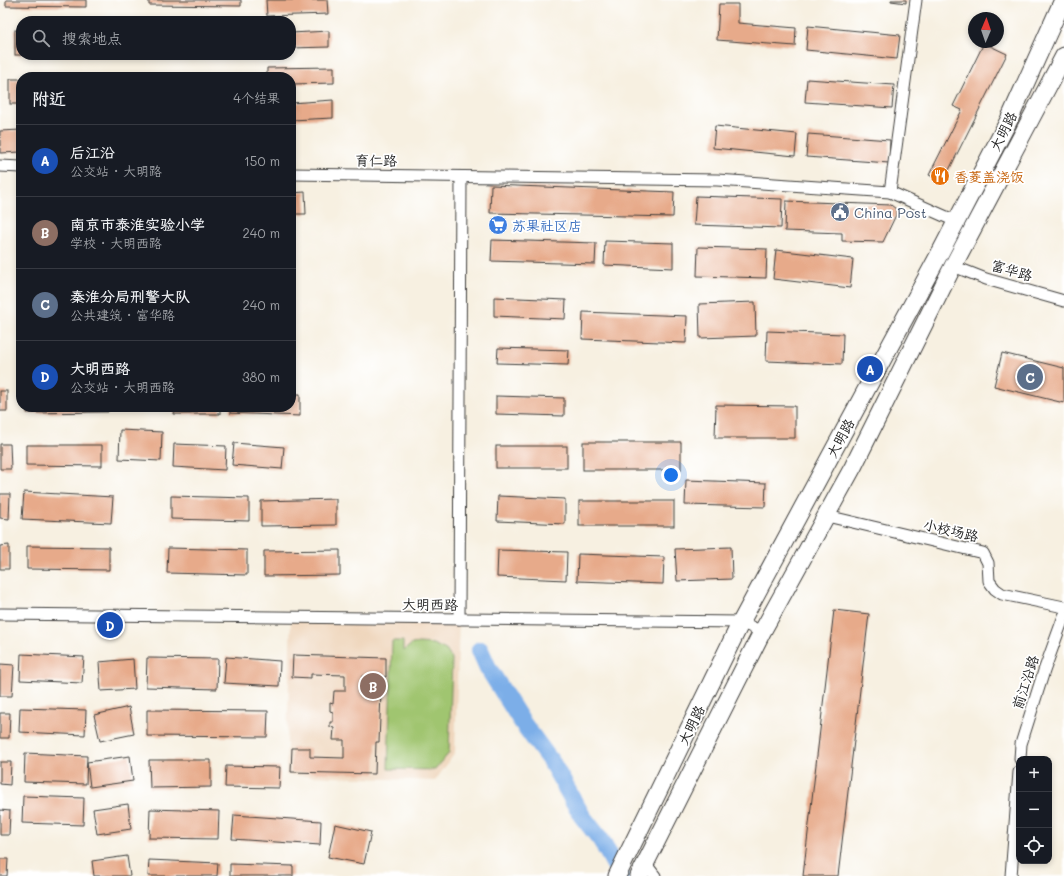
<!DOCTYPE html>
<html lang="zh">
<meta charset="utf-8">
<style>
body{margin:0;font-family:Mali,"LXGW WenKai TC",sans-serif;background:#20242c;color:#f1f3f6}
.controls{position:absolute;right:12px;bottom:12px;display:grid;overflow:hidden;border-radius:8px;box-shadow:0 2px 6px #0003}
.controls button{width:36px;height:36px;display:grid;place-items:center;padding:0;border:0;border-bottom:1px solid #363941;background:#171b24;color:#f1f3f6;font:20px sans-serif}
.compass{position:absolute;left:968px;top:12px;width:36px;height:36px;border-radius:50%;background:#171b24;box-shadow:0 2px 6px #0003;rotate:2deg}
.you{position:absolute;left:671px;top:475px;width:14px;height:14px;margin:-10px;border:3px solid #fff;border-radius:50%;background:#1a73e8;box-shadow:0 0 0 6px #1a73e833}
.badge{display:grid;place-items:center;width:26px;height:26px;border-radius:50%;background:#1f6fb2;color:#fff;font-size:13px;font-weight:700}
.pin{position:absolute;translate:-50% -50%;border:2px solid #fff;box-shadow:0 1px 4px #0006}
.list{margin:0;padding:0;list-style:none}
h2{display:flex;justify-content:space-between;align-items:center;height:52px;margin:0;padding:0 16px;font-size:17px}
h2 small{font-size:13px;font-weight:400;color:#9ea1a6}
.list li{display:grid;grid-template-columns:26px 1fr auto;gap:12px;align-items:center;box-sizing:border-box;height:72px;padding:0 16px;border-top:1px solid #363941}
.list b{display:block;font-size:15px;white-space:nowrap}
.list p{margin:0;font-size:13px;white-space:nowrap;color:#9ea1a6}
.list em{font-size:13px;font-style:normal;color:#9ea1a6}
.icon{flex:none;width:22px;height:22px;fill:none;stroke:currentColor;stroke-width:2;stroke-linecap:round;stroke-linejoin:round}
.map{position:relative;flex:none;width:1064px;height:876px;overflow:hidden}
.search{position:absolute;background:#171b24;box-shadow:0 2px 6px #0003;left:16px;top:16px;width:280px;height:44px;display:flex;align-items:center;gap:10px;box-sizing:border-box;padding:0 14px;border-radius:16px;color:#9ea1a6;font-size:15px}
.panel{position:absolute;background:#171b24;box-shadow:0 2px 6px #0003;left:16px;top:72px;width:280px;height:340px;border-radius:16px}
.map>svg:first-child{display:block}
</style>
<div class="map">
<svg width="1064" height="876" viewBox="0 0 1064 876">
<rect width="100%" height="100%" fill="#fff"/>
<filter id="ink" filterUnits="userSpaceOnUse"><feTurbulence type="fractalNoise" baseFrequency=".025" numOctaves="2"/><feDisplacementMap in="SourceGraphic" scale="8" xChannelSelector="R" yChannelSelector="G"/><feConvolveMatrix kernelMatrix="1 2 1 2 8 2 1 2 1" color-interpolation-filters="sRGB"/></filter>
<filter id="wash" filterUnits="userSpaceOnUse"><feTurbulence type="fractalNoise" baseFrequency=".012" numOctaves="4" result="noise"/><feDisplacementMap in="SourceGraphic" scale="16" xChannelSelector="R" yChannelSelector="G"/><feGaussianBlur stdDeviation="0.9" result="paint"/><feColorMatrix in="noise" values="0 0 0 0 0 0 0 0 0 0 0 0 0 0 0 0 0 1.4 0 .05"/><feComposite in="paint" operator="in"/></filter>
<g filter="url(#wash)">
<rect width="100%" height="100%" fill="#f7f0e1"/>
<path fill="#efd6bc" d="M291 617 459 619 455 753 435 781 286 775Z"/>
<path fill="#a0c56f" stroke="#5e7046" d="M392 641H403V651L412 644 419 643 433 644 446 650 452 659 449 753 435 770 388 769Z"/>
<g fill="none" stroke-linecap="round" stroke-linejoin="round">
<path stroke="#7baee8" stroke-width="18" d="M480 650 488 668 522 722 552 763 582 816 601 840 621 876"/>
</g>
<g id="blocks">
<g fill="#e7aa8a">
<path d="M6 0H86V7L6 6Z"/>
<path d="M149 0H241V6L149 5Z"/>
<path d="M266 0H327L328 14 267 16Z"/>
<path d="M891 0H906V3L891 1Z"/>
<path d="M719 4H738V23L796 28 795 46 717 40Z"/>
<path d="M808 26 900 35 897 59 806 50Z"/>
<rect x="15" y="30" width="6" height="25"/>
<path d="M329 31V47L291 48V33Z"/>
<path d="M984 43 1007 54 943 182 929 175 962 110 953 106Z"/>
<path d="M164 55H242V57L164 56Z"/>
<path d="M334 67V83L291 84V77H267V68Z"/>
<rect x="10" y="79" width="11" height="25"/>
<path d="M807 79 894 85 892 108 805 102Z"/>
<path d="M333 100V118L291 120V103Z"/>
<path d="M715 126 797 134 795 156 713 148Z"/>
<path d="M21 130V152L0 153V131Z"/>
<path d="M808 134 890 140 889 163 806 157Z"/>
<path d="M491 185 674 192 673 217 490 213Z"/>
<path d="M305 192 306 214H291V193Z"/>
<path d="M696 196 782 199 781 228 694 225Z"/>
<path d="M786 201 891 205 896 209V215L883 242 842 241V233L785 231Z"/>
<path d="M492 240 596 243 595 264 491 261Z"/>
<path d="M605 241 673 243V268L604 265Z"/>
<path d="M698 247 767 249 766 278 697 276Z"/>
<path d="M776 250 853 259 850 288 773 279Z"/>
<path d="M494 297 566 300 565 319 494 316Z"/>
<path d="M755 302 756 336 700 338 699 304Z"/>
<path d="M583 312 687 316 686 343 582 339Z"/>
<path d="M767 331 843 334 842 364 766 361Z"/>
<path d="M498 348 569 350 568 365 497 363Z"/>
<path d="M1002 353 1064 368V403L994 386Z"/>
<rect x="0" y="391" width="7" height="20"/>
<path d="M291 394H300V416L230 413V407H291Z"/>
<path d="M496 396 564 398V416L496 414Z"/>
<path d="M716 405 795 406V438H715Z"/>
<path d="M27 407H108V412L27 413Z"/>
<path d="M175 407H220V414H174Z"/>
<path d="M120 430 162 432 161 461 119 459Z"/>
<rect x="583" y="442" width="98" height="28"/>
<path d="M234 443 284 447 282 469 232 465Z"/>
<path d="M0 444H10L11 469H0Z"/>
<path d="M174 444 226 446 225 470 173 467Z"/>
<path d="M26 445H102V466L26 465Z"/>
<rect x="496" y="446" width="71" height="22"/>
<path d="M686 480 766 483 765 507 685 505Z"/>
<path d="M24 492 113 497 111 523 22 519Z"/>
<path d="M0 494H10L9 519 0 518Z"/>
<path d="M171 496 249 498V521L171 519Z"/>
<path d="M498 496 565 499V524L497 521Z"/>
<path d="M336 499V525L261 526V501Z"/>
<rect x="579" y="501" width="95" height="25"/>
<path d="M9 545V569H0V546Z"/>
<path d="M27 546 109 547V570L27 569Z"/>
<path d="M731 547 732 579 677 581 675 549Z"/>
<path d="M168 548 247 550V575L167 573Z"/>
<path d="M340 550V575L264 576V551Z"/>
<path d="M498 550 567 552 566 580 497 577Z"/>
<path d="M578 554 664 557 663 584 577 581Z"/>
<path d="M834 610 869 614 838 876H803Z"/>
<path d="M21 654 84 657 82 683 20 680Z"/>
<path d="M293 655 386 658V677L362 676V692L381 693 379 742H376L375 774 291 772 292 748H310V757L344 758V740H333L334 728 330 727V722H333V712L330 711V703L333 704 334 691H345V675L311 674V678L292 677Z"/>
<path d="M226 657 280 661 279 686 224 683Z"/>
<path d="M147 658 218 659 217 689 146 687Z"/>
<path d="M133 659 135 689 101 691 99 662Z"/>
<path d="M0 664 14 665 12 696H0Z"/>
<path d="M129 707 134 734 100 741 94 715Z"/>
<path d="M20 708 86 710 85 735 19 732Z"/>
<path d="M147 710 268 711 267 737 147 736Z"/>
<path d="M0 713H10L9 738H0Z"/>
<path d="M25 753 87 756 86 784 24 782Z"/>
<path d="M130 756 133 781 90 787 87 762Z"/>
<path d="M149 760H211V787L150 788Z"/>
<path d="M0 762H11L10 785 0 784Z"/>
<path d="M226 766 280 767 279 788 225 787Z"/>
<path d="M23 796 84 798 83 825 22 823Z"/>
<path d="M128 804 131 829 97 834 93 809Z"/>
<path d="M150 809 219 811 218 839 149 838Z"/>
<path d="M0 810 10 811 9 835H0Z"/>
<path d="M234 815 321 821 320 845 232 839Z"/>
<path d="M335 824 371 832 364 864 328 857Z"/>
<path d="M127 856 130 876H94L92 861Z"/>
<path d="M0 859H8L7 876H0Z"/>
<path d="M149 860 218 863 217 876H148Z"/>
<path d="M230 864 293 866V876H230Z"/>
</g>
</g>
</g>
<g filter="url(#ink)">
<use href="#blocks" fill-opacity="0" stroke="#3d3c3a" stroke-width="1"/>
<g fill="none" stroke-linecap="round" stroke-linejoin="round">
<g stroke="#3d3c3a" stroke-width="13">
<g id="street">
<path d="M0 166 21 167"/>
<path d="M291 174 717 180 890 192 951 219 957 220"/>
<path d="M890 192 916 0"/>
<path d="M953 266 986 279 1064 301"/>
<path d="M827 516 983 553 988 563 989 581 995 589 1002 594 1064 607"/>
<path d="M0 614 741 622 762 632"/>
<path d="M459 619 461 177"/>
<path d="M1020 759 1021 744 1044 671 1064 616"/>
<path d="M645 863 655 876"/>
<path d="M1011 876 1019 772"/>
</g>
</g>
<g stroke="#3d3c3a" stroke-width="19">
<g id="primary">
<path d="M617 876 741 622 941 251 1009 120 1063 0"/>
<path d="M639 876 762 632 853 467 953 266 1064 56"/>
</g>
</g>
<use href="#street" stroke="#fff" stroke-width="11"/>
<use href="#primary" stroke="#fff" stroke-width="17"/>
</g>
</g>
<defs>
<g id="restaurant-disc" transform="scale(1)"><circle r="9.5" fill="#e8710a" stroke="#fff"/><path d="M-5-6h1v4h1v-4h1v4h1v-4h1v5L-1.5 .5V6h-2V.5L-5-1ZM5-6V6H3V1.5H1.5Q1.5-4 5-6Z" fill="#fff"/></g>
<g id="civic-disc" transform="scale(1)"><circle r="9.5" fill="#5c6f8a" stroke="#fff"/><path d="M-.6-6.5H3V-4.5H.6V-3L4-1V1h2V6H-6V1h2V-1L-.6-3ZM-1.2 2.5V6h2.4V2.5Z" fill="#fff"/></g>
<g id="supermarket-disc" transform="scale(1)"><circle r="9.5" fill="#3f7fe0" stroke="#fff"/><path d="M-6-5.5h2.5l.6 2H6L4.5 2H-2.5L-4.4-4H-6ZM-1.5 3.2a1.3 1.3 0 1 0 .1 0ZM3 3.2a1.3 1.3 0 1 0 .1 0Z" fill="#fff"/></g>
</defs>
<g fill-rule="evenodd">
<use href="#restaurant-disc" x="940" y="176"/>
<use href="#civic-disc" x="840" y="212"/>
<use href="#supermarket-disc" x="498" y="225"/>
</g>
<g text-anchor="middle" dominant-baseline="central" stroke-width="3.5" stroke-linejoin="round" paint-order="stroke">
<g font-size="14" fill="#1c1c1c" stroke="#fff">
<text transform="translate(1003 131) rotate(-63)">大明路</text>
<text transform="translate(376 160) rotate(1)">育仁路</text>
<text transform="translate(1012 270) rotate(16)">富华路</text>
<text transform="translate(840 438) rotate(-62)">大明路</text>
<text transform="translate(951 530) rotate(13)">小校场路</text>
<text transform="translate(430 604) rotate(1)">大明西路</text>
<text transform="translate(1025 682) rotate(-72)">前江沿路</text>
<text transform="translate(691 725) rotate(-64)">大明路</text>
</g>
<g font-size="14" fill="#c56008" stroke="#fff" text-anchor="start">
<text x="954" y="176">香菱盖浇饭</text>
</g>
<g font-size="14" fill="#4e5e75" stroke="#fff" text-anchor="start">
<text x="854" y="212">China Post</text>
</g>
<g font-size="14" fill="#366cbe" stroke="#fff" text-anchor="start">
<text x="512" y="225">苏果社区店</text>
</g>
</g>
</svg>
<div class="controls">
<button>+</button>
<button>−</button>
<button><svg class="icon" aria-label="locate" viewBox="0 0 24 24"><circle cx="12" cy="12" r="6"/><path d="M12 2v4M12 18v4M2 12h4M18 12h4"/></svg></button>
</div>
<svg class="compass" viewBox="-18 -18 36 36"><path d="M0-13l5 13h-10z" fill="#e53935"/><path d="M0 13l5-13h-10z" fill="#9ea1a6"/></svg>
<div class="you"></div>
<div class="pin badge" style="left:870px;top:369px;background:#1a4fb4">A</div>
<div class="pin badge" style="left:373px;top:686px;background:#8d6e63">B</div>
<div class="pin badge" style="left:1030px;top:377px;background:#5c6f8a">C</div>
<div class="pin badge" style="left:110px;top:625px;background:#1a4fb4">D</div>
<div class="search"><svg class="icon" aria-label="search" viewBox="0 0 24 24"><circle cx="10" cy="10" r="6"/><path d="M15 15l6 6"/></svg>搜索地点</div>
<section class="panel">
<h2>附近<small>4个结果</small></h2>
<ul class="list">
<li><span class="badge" style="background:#1a4fb4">A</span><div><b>后江沿</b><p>公交站 · 大明路</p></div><em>150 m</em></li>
<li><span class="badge" style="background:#8d6e63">B</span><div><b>南京市泰淮实验小学</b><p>学校 · 大明西路</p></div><em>240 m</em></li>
<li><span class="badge" style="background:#5c6f8a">C</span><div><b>秦淮分局刑警大队</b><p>公共建筑 · 富华路</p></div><em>240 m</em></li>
<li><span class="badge" style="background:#1a4fb4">D</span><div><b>大明西路</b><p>公交站 · 大明西路</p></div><em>380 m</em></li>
</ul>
</section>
</div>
